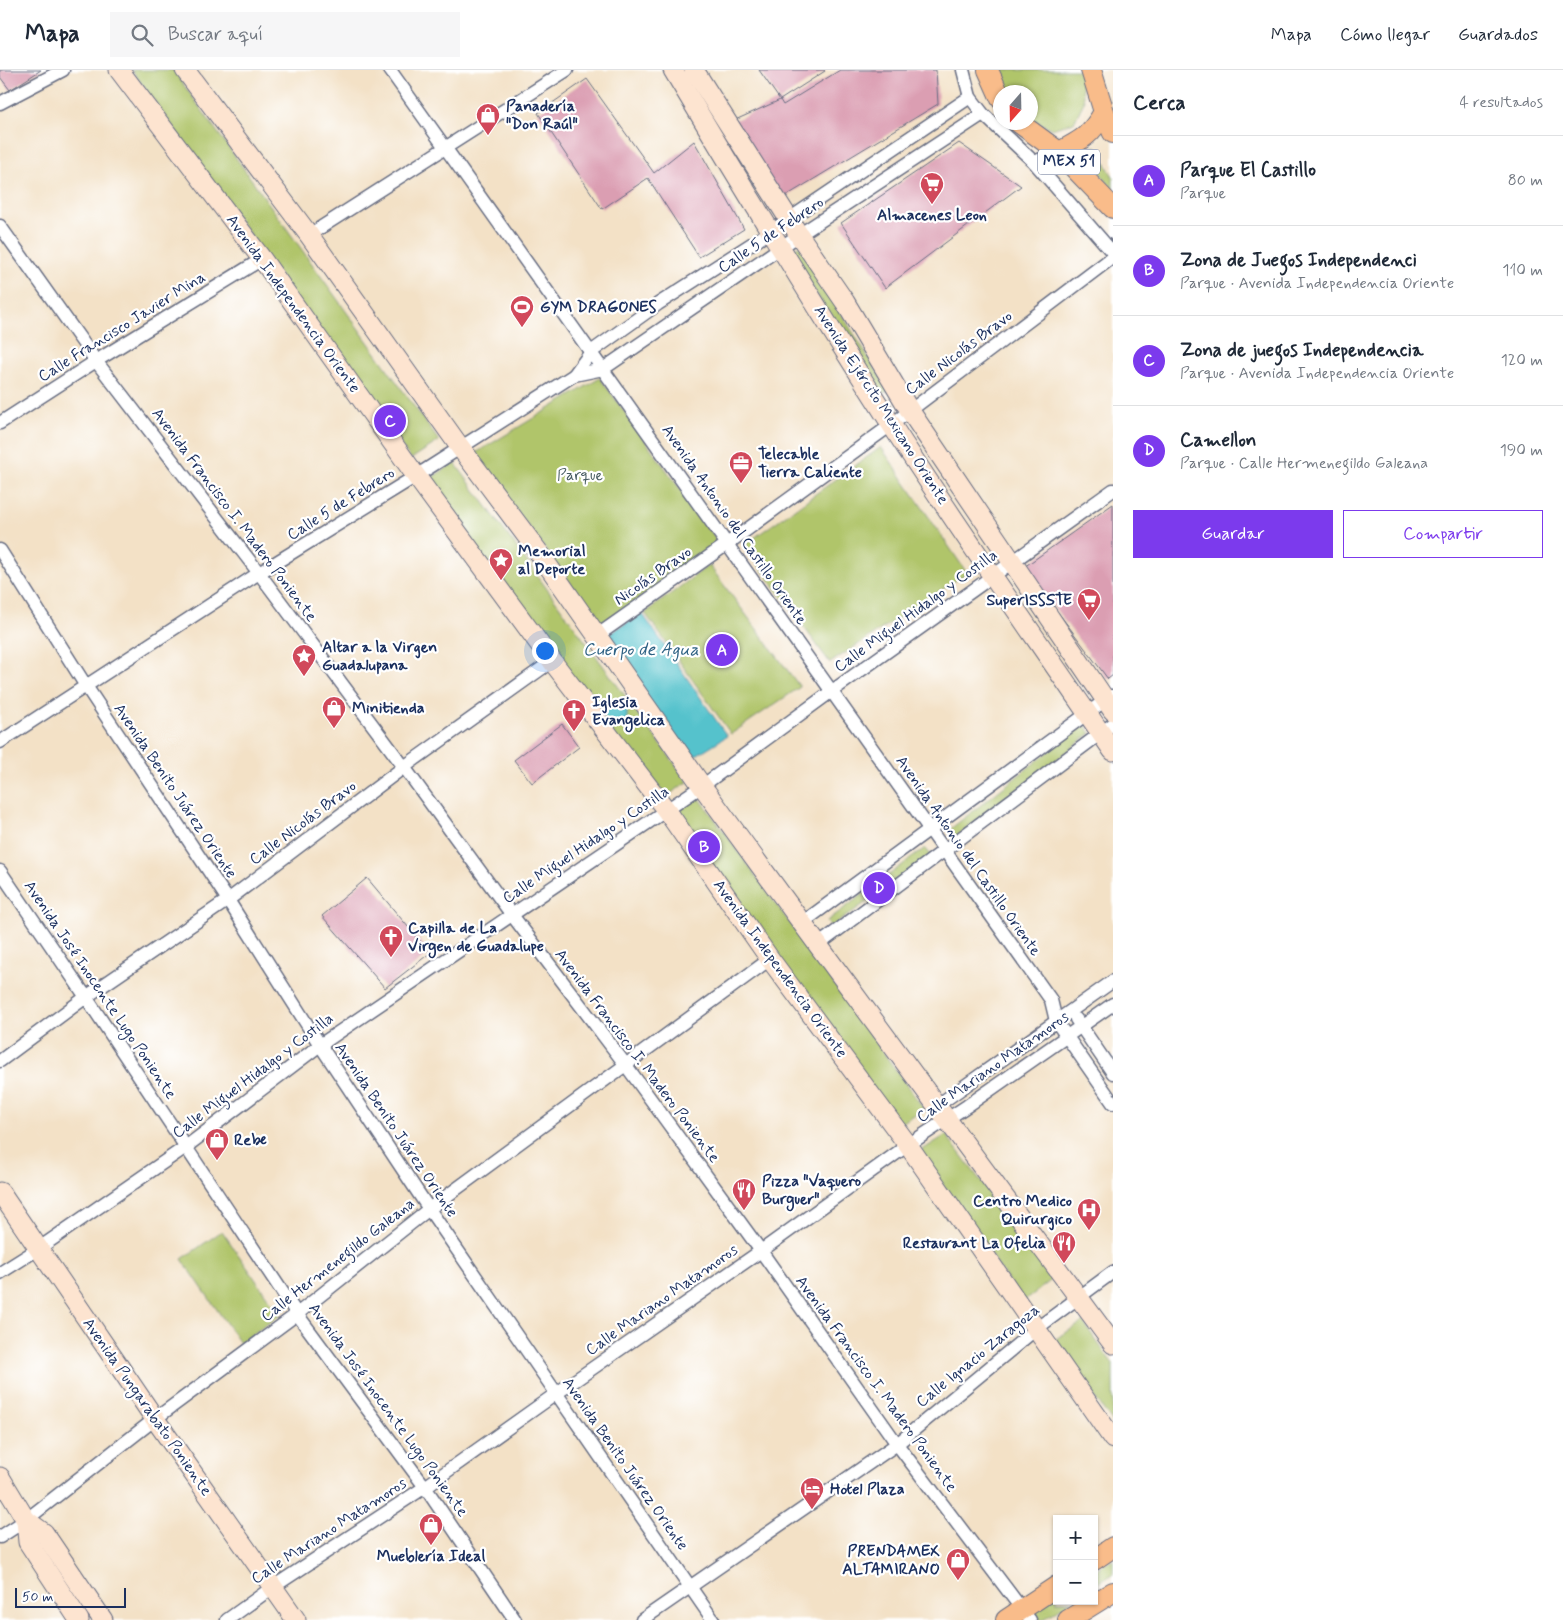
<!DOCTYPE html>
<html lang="es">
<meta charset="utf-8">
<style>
body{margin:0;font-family:Mynerve,sans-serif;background:#f6f6f7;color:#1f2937}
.controls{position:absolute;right:15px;bottom:15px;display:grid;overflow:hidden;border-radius:0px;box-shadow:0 1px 4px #0004}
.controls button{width:45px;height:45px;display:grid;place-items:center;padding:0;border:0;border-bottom:1px solid #e0e1e3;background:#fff;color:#1f2937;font:25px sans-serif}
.compass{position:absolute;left:993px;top:15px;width:45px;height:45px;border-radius:50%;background:#fff;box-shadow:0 1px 4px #0004;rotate:200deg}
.scale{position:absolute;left:15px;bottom:12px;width:111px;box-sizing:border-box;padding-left:5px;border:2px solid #1b2f5e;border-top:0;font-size:14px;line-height:18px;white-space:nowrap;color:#1b2f5e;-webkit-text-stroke:4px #fff;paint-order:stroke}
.you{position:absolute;left:544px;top:580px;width:18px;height:18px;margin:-12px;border:4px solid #fff;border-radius:50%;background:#1a73e8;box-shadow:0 0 0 8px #1a73e833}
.badge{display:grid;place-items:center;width:32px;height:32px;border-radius:50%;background:#7c3aed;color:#fff;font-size:16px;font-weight:700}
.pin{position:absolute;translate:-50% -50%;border:2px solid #fff;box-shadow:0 1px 5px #0006}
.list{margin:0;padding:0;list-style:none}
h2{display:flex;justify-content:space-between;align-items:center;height:65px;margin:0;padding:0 20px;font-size:21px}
h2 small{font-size:16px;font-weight:400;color:#747a83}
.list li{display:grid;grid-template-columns:32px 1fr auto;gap:15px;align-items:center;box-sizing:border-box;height:90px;padding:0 20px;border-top:1px solid #e0e1e3}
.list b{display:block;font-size:19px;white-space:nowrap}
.list p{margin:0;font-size:16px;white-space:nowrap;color:#747a83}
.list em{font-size:16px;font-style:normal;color:#747a83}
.actions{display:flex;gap:10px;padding:15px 20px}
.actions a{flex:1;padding:11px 0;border:1px solid #7c3aed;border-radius:0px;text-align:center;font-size:18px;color:#7c3aed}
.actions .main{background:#7c3aed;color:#fff}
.icon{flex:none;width:28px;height:28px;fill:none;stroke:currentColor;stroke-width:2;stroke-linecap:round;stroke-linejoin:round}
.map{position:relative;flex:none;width:1113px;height:1550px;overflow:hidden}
header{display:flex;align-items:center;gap:30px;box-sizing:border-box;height:70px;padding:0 25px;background:#fff;border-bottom:1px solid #e0e1e3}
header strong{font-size:24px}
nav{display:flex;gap:28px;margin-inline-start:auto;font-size:18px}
.search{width:350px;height:45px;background:#f6f6f7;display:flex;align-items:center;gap:12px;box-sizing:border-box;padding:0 18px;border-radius:0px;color:#747a83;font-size:19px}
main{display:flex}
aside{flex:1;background:#fff}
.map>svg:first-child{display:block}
</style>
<header>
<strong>Mapa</strong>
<div class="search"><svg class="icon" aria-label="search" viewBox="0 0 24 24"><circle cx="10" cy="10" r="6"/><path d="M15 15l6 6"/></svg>Buscar aquí</div>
<nav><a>Mapa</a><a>Cómo llegar</a><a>Guardados</a></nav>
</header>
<main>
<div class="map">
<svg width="1113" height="1550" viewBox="0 0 1113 1550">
<rect width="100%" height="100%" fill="#fff"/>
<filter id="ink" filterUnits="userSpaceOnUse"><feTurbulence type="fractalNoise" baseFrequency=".02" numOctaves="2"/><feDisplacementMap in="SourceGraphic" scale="10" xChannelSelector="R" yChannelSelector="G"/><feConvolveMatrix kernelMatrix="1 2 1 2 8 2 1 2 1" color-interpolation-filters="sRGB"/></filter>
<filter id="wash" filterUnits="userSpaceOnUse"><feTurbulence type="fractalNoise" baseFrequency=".0096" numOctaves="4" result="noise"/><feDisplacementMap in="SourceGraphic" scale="20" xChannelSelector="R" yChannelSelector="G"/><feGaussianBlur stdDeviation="1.12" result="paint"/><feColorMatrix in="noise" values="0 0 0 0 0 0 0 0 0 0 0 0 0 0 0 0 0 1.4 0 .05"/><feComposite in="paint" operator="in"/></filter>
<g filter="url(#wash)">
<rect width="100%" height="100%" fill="#f3e1c6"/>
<g fill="#b0c56a" stroke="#667a64">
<path d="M132 0H173L439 371 411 389Z"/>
<path d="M997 0H1080L1084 32 1074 52 1052 59 1031 49 1030 22H1007Z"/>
<path d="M1096 76 1113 107V120L1101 104 1081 83Z"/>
<path d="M798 176 801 178 889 321 884 323 858 291 792 184 793 180Z"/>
<path d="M600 308 720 474 601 554 474 384Z"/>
<path d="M881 377 967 503 830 593 744 475Z"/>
<path d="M455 393 688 712 662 729 424 412Z"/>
<path d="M709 495 800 617 731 664 645 543Z"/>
<path d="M1084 654 1091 663 956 768 949 760Z"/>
<path d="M698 726 924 1039 898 1055 675 745Z"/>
<path d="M925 778 932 786 831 857 827 851Z"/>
<path d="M946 1065 1054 1208 1023 1232 919 1082Z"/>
<path d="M222 1161 280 1245 240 1273 182 1189Z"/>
<path d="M1083 1252 1113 1294V1353L1054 1270Z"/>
<path d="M1113 1489V1504L1094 1516V1501Z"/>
<path d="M1057 1525V1531H1071L1043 1550H1038L1033 1541Z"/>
</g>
<g fill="#55c2cc" stroke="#387895">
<path d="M642 543 727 666 690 689 604 567Z"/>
<path d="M617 630 627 639V650L613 656 601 642 602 635 604 633Z"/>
</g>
<g id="blocks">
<g fill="#db9eb2">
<path d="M0 0H41L10 20 0 7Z"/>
<path d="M759 0H824L825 1 780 30Z"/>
<path d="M840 0H936L938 34 781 129 733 51 780 30 783 35Z"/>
<path d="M587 9 654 103 694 71 744 159 699 187 648 108 602 139 538 43Z"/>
<path d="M959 73 1021 116 885 218 841 153Z"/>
<path d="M1113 434V605L1108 609 1024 497Z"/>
<path d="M562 654 579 677 532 713 514 690Z"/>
<path d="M367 808 430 883 385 918 322 846Z"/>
</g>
</g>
</g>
<g filter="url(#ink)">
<use href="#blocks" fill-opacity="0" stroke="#676d82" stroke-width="1"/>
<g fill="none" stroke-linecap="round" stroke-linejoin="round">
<g stroke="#676d82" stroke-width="15">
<g id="street">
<path d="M390 0 1051 930 1056 951 1113 1033"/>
<path d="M963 0 970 27 983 44 1034 92 1059 82"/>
<path d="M0 33 63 0"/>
<path d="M1034 92 1113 183"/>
<path d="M0 156 96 291 259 503 404 697 512 845 625 994 761 1181 897 1374 1030 1550"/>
<path d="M309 165 567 0"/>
<path d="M574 305 591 282 658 234 770 162 970 27"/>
<path d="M0 353 96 291 262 189"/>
<path d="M0 480 86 616 228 830 320 975 429 1139 713 1550"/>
<path d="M598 565 727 474 891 355 1113 187"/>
<path d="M0 672 259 503 416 406 574 305 603 299 799 165 983 44"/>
<path d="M0 801 86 927 297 1244 425 1417 515 1550"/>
<path d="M802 853 1111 626"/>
<path d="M818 875 1113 654"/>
<path d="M1076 949 1113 1003"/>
<path d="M0 991 86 927 228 830 404 697 552 591"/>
<path d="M938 1035 1113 911"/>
<path d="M0 1203 38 1179 187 1076 320 975 702 716 832 621 1113 420"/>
<path d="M0 1467 26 1450 155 1349 297 1244 429 1139 770 889"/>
<path d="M227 1550 273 1517 425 1417 557 1323 761 1181 908 1075 967 1036 1113 934"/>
<path d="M642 1550 897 1374 1036 1259 1113 1202"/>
</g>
</g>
<g stroke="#676d82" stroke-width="21">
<g id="secondary">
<path d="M119 0 262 189 416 406 552 591 667 741 770 889 908 1075 1113 1369"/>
<path d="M185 0 309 165 460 377 537 480 702 716 818 875 1113 1274"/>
<path d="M673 0C744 119 816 237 891 354 962 465 1039 572 1113 681"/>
<path d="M694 0 799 165 845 232 910 341 1113 641"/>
<path d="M0 1122 155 1349 296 1550"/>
<path d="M0 1407 26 1450 28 1472 79 1550"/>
<path d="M26 1450 44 1463 103 1550"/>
</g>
</g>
<g stroke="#676d82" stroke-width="22">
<g id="primary">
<path d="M988 0 1001 29"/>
<path d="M1091 0 1104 42 1113 63"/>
<path d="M1018 52 1059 82 1113 138"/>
<path d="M1059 82C1082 70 1091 65 1104 42"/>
<path d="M1094 1490 1113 1477"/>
<path d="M1006 1550 1057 1516"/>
<path d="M1068 1550 1113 1522"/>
</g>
</g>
<use href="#street" stroke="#fff" stroke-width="12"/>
<use href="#secondary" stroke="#fde4d0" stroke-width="19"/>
<use href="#primary" stroke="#f9bc8a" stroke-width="20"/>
</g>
</g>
<defs>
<g id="shop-pin" transform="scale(1.25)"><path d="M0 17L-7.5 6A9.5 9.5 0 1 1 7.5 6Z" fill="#d1495b" stroke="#fff"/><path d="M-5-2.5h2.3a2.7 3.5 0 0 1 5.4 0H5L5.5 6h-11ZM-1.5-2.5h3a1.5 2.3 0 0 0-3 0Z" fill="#fff"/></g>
<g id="supermarket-pin" transform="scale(1.25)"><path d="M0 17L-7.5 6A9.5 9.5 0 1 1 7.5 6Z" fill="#d1495b" stroke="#fff"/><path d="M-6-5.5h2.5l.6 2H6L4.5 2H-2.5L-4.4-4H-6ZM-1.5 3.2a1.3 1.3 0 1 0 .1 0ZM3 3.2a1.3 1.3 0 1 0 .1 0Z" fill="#fff"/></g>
<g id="stadium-pin" transform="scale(1.25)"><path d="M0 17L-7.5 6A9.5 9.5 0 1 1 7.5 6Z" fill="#d1495b" stroke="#fff"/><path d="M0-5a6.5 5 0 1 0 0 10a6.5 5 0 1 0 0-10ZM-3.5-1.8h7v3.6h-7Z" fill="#fff"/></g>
<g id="office-pin" transform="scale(1.25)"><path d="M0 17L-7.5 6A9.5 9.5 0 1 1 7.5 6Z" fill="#d1495b" stroke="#fff"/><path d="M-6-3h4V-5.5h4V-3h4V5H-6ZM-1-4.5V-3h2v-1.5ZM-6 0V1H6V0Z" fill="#fff"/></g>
<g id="sight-pin" transform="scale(1.25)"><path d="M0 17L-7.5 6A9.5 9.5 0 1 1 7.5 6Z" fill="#d1495b" stroke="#fff"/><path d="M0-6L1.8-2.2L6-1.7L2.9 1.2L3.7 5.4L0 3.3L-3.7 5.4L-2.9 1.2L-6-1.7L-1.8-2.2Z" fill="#fff"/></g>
<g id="church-pin" transform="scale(1.25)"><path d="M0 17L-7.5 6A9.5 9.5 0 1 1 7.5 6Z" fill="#d1495b" stroke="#fff"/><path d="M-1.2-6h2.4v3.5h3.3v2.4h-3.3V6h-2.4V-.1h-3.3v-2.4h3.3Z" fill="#fff"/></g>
<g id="restaurant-pin" transform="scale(1.25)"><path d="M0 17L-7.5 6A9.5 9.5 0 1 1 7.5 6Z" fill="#d1495b" stroke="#fff"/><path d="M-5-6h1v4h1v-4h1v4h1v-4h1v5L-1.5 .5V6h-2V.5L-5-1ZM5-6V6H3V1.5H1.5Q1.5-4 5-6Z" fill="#fff"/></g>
<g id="hospital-pin" transform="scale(1.25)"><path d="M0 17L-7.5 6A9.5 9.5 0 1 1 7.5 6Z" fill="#d1495b" stroke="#fff"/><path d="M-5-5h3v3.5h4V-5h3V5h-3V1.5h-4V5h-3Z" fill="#fff"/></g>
<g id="hotel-pin" transform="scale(1.25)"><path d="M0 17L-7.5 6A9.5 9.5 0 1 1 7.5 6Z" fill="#d1495b" stroke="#fff"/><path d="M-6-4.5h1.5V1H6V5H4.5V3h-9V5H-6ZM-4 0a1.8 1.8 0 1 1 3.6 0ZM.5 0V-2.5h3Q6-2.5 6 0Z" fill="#fff"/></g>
</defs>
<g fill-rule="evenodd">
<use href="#shop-pin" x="488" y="45"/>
<use href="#supermarket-pin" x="932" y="114"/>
<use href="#stadium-pin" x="522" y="237"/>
<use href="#office-pin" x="741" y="393"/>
<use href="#sight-pin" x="501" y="490"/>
<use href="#supermarket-pin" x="1089" y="530"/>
<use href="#sight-pin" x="304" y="586"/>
<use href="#shop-pin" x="334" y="638"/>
<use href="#church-pin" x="574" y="641"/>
<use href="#church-pin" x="391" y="867"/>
<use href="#shop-pin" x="217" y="1070"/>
<use href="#restaurant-pin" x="744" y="1120"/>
<use href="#hospital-pin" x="1089" y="1140"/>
<use href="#restaurant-pin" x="1064" y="1173"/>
<use href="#hotel-pin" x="812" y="1419"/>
<use href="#shop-pin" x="431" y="1455"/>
<use href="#shop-pin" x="958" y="1490"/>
</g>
<g text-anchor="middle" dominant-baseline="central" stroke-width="4.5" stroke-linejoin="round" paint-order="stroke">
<rect fill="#fff" stroke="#5f6d8e" stroke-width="1" x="1038" y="79.5" width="62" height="25" rx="4"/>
<g font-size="15" font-weight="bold" fill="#1b2f5e">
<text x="1069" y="92">MEX 51</text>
</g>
<g font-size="16" font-weight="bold" fill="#1b2f5e" stroke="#fff" text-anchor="start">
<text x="506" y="36">Panadería<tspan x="506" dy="18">"Don Raúl"</tspan></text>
<text x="932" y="145" text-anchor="middle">Almacenes Leon</text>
<text x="540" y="237">GYM DRAGONES</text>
<text x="758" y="384">Telecable<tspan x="758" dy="18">Tierra Caliente</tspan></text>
<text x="518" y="481">Memorial<tspan x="518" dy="18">al Deporte</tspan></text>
<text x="1072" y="530" text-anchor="end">SuperISSSTE</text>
<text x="322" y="577">Altar a la Virgen<tspan x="322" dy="18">Guadalupana</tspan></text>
<text x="592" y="632">Iglesia<tspan x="592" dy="18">Evangelica</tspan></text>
<text x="352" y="638">Minitienda</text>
<text x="408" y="858">Capilla de La<tspan x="408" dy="18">Virgen de Guadalupe</tspan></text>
<text x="234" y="1070">Rebe</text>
<text x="762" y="1111">Pizza "Vaquero<tspan x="762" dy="18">Burguer"</tspan></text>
<text x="1072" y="1131" text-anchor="end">Centro Medico<tspan x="1072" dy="18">Quirurgico</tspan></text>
<text x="1046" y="1173" text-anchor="end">Restaurant La Ofelia</text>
<text x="830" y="1419">Hotel Plaza</text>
<text x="940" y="1481" text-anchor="end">PRENDAMEX<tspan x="940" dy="18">ALTAMIRANO</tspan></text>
<text x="431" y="1486" text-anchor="middle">Mueblería Ideal</text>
</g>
<g font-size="16" fill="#1b2f5e" stroke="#fff">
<text transform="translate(771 165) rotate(-34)">Calle 5 de Febrero</text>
<text transform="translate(293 234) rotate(54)">Avenida Independencia Oriente</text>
<text transform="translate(122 257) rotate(-32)">Calle Francisco Javier Mina</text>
<text transform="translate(959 283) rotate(-37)">Calle Nicolás Bravo</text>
<text transform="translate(881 335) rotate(57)">Avenida Ejército Mexicano Oriente</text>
<text transform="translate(341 434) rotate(-32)">Calle 5 de Febrero</text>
<text transform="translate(234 445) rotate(53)">Avenida Francisco I. Madero Poniente</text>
<text transform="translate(734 455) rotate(55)">Avenida Antonio del Castillo Oriente</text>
<text transform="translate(653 506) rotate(-35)">Nicolás Bravo</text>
<text transform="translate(916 541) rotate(-36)">Calle Miguel Hidalgo y Costilla</text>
<text transform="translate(175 721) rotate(56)">Avenida Benito Juárez Oriente</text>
<text transform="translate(303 753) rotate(-37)">Calle Nicolás Bravo</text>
<text transform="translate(586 775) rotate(-34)">Calle Miguel Hidalgo y Costilla</text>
<text transform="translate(968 786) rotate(55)">Avenida Antonio del Castillo Oriente</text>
<text transform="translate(780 899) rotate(54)">Avenida Independencia Oriente</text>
<text transform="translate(100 920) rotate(56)">Avenida José Inocente Lugo Poniente</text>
<text transform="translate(637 986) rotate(53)">Avenida Francisco I. Madero Poniente</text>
<text transform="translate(993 997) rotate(-35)">Calle Mariano Matamoros</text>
<text transform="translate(253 1006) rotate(-37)">Calle Miguel Hidalgo y Costilla</text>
<text transform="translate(396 1060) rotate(56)">Avenida Benito Juárez Oriente</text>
<text transform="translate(338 1190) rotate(-38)">Calle Hermenegildo Galeana</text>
<text transform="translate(662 1230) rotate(-35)">Calle Mariano Matamoros</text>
<text transform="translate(978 1286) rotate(-39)">Calle Ignacio Zaragoza</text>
<text transform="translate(876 1314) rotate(54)">Avenida Francisco I. Madero Poniente</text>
<text transform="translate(147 1337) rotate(55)">Avenida Pungarabato Poniente</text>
<text transform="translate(388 1340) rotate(54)">Avenida José Inocente Lugo Poniente</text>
<text transform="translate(625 1394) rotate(55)">Avenida Benito Juárez Oriente</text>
<text transform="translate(329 1461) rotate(-33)">Calle Mariano Matamoros</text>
</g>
<g font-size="16" fill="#485c62" stroke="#fff">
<text x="580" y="405">Parque</text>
</g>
<g font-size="18" font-style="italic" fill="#2f6284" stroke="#fff">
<text x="641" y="580">Cuerpo de Agua</text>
</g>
</g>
</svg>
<div class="controls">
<button>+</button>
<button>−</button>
</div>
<svg class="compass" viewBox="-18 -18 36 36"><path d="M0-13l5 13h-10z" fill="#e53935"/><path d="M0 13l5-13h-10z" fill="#747a83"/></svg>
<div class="scale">50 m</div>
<div class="you"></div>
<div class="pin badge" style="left:722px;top:580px">A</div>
<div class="pin badge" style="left:704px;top:777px">B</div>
<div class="pin badge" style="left:390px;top:351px">C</div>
<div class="pin badge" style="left:879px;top:818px">D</div>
</div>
<aside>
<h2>Cerca<small>4 resultados</small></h2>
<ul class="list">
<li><span class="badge">A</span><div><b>Parque El Castillo</b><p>Parque</p></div><em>80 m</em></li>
<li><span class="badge">B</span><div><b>Zona de Juegos Independenci</b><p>Parque · Avenida Independencia Oriente</p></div><em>110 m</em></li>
<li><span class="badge">C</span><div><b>Zona de juegos Independencia</b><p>Parque · Avenida Independencia Oriente</p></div><em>120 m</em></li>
<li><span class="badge">D</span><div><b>Camellon</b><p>Parque · Calle Hermenegildo Galeana</p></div><em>190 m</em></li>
</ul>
<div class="actions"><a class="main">Guardar</a><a>Compartir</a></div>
</aside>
</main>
